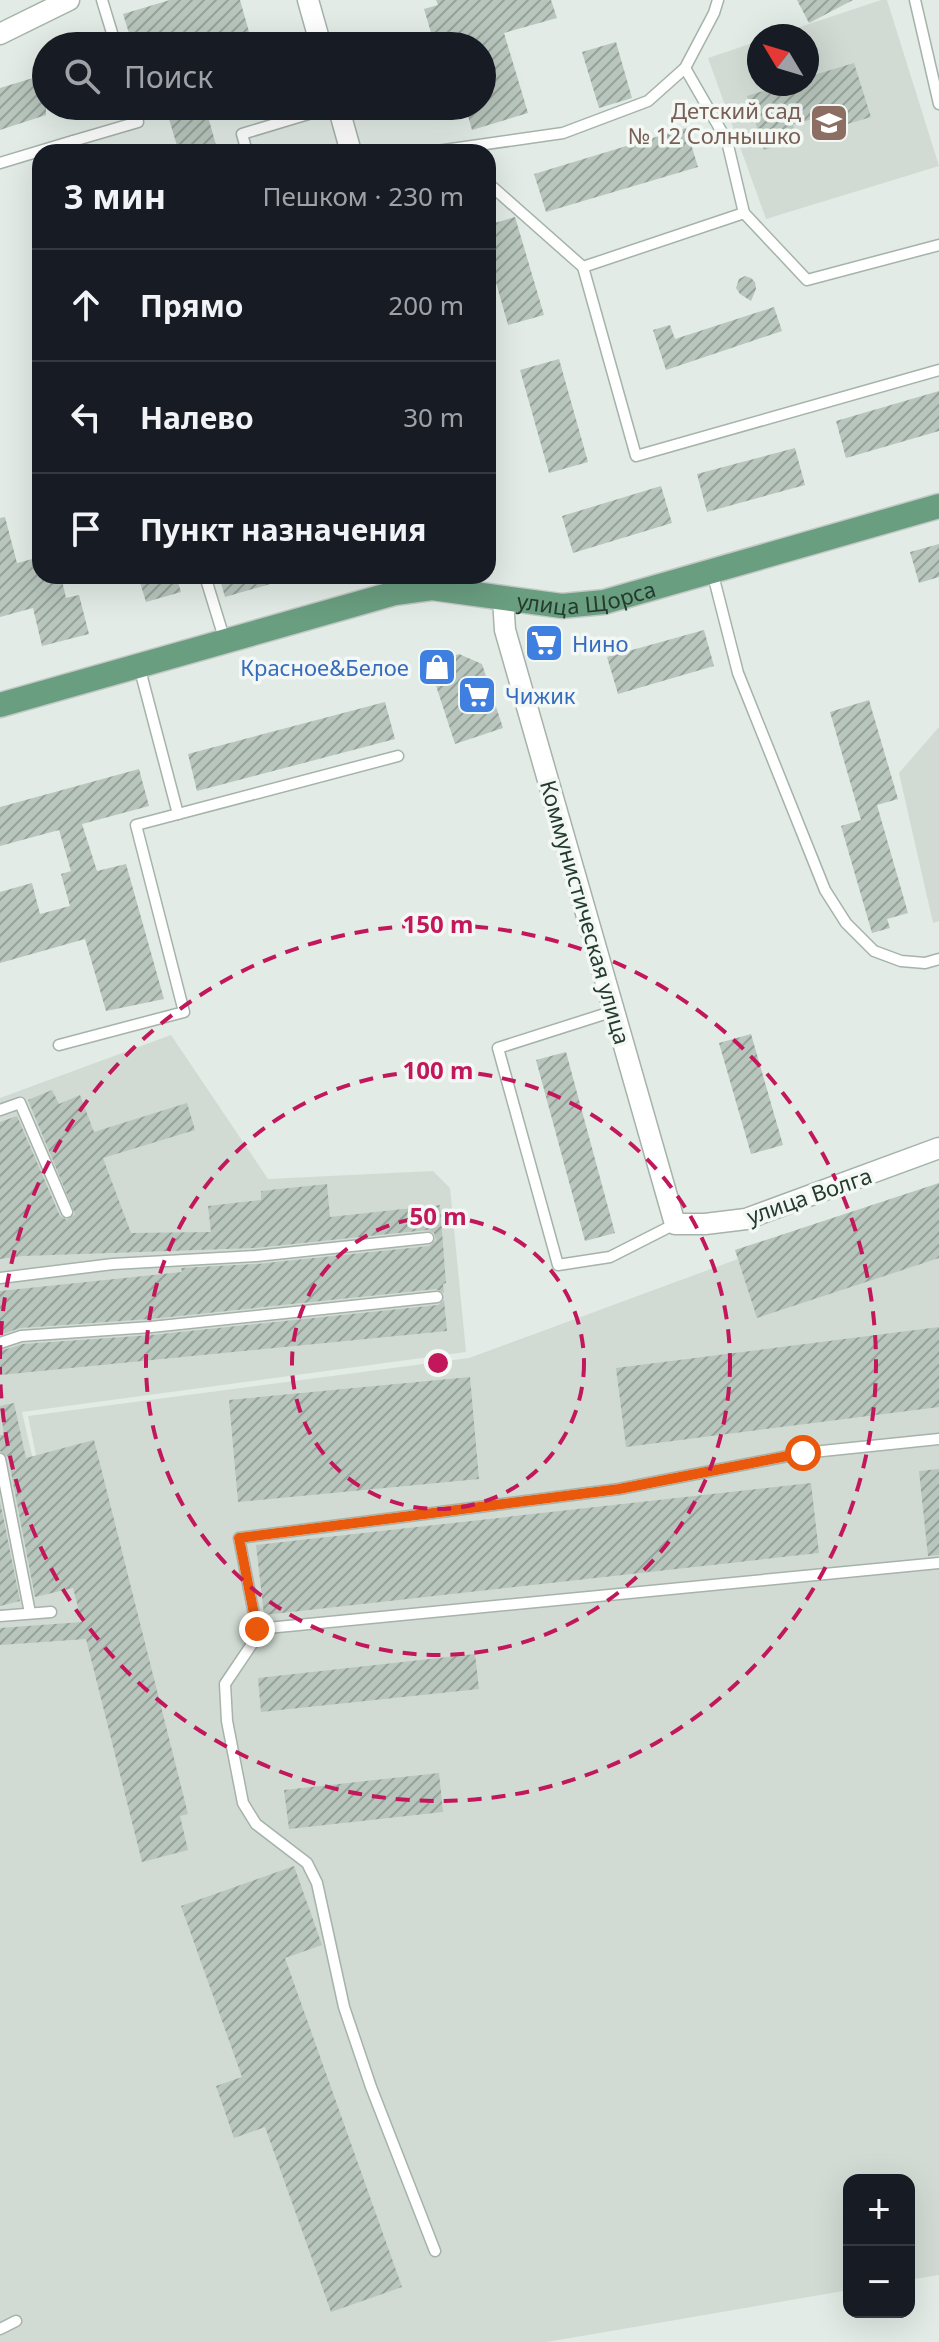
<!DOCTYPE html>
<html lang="ru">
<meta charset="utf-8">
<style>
body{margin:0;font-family:"Noto Sans",sans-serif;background:#242831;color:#f1f3f6}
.controls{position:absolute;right:24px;bottom:24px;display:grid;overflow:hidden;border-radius:16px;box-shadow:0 8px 32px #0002}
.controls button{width:72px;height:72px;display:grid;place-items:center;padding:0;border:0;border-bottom:2px solid #363941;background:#171b24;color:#f1f3f6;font:40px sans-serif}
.compass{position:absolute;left:747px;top:24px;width:72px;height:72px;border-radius:50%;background:#171b24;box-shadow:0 8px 32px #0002;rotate:308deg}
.stop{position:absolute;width:24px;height:24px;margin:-18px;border:6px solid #ea580c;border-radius:50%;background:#fff}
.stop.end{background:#ea580c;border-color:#fff;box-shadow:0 2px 8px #0008}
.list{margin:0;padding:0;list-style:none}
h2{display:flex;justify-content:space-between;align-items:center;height:104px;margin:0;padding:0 32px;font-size:34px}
h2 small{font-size:26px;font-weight:400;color:#9ea1a6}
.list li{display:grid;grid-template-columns:52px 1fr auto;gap:24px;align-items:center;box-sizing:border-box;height:112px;padding:0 32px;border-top:2px solid #363941}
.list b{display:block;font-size:30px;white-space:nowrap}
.list em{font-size:26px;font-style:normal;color:#9ea1a6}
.icon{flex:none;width:44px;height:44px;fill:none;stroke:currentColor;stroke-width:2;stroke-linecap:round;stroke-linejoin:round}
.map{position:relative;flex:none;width:939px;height:2342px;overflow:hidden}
.search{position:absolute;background:#171b24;box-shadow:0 8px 32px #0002;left:32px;top:32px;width:464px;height:88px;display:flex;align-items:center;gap:20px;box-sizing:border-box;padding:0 28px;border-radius:44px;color:#9ea1a6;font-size:30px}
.panel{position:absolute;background:#171b24;box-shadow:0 8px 32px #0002;left:32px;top:144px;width:464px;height:440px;border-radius:24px}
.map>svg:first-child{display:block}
</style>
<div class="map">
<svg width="939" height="2342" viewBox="0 0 939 2342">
<defs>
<pattern id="building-hatch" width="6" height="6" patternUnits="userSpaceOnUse" patternTransform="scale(2)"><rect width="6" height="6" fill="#b8c6bd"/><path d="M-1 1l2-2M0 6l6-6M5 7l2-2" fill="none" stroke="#95a29a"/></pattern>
</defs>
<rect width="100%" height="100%" fill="#e2ebe5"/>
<g fill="#d1dbd3">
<path d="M881 0H887L939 166 766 219 708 58 759 41V84H807V36H773Z"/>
<path d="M939 727V921L933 923 899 773Z"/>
<path d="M171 1035 268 1179 433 1171 450 1188 466 1352 22 1412 69 1616 28 1416 469 1358 939 1185V2275L909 2280V2180H849V2290L547 2342H0V1098Z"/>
</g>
<g fill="url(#building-hatch)">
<path d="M170 0H240L253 46H133L123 14Z"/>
<path d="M436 0H551L557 18 504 33 528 113 472 130 465 106H482V46H435L424 9 438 5Z"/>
<path d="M797 0H853L809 23Z"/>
<path d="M616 42 632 98 599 108 582 52Z"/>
<path d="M854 63 871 117 831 129 826 115 793 125 798 140 764 150 747 96 785 84H807V77Z"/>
<path d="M46 74V115L0 130V88Z"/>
<path d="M165 106H205L218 152H179Z"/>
<path d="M686 128 698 167 546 212 534 174Z"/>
<path d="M515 217 544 315 508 325 488 254V225Z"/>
<path d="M745 276 751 278 755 282 756 289 751 301 740 294 736 288 739 279Z"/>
<path d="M774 307 782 331 666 370 653 330 670 325 675 339Z"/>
<path d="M559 359 588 462 549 473 520 370Z"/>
<path d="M939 391V431L846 458 836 421Z"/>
<path d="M795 448 805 485 707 512 697 474Z"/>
<path d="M661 486 672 523 573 553 562 516Z"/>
<path d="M5 517 17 563 40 557V576H61L66 598 79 595 89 634 42 646 33 608 0 617V518Z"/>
<path d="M939 544V577L919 583 910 552Z"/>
<path d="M138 576H176L181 592 146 602Z"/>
<path d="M219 576H284V580L225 597Z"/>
<path d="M704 630 714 666 618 694 607 657Z"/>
<path d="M459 654 482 664 503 728 455 744 429 664Z"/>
<path d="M869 700 898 799 877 805 908 913 887 919 890 928 872 933 841 826 861 820 830 712Z"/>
<path d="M385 702 395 739 197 791 188 754Z"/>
<path d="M139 769 149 806 82 824 97 871 126 864 164 999 106 1011 85 939 0 963V892L32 883 40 914 70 906 61 874 71 871 59 830 0 846V807Z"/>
<path d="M751 1034 783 1145 751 1154 719 1043Z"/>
<path d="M566 1052 615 1233 585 1241 536 1060Z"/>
<path d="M52 1090 59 1104 80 1095 94 1132 187 1103 195 1130 103 1158 131 1233 211 1232 208 1206 261 1200V1191L327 1184 330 1217 440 1205 446 1283 443 1284 444 1293 436 1289 150 1319 20 1328 0 1335V1291L182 1272 181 1268 257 1264 429 1246 436 1240 434 1233 427 1230 255 1248 23 1256 0 1259V1122L17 1116 60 1216 67 1220 75 1214 28 1100Z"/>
<path d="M939 1183V1258L757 1318 735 1250Z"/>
<path d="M444 1300 447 1331 0 1375V1351L23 1344 152 1335 438 1305Z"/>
<path d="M939 1327V1407L626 1447 616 1368Z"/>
<path d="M470 1377 479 1479 238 1502 229 1400Z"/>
<path d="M14 1403 26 1458 94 1440 188 1814 180 1816 188 1850 142 1862 86 1639 0 1645V1628L82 1622 73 1588 35 1597 8 1457 0 1451V1435H4L0 1406Z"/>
<path d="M939 1469V1555L928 1556 919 1471Z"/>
<path d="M811 1483 819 1553 264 1615 256 1545Z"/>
<path d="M0 1501 20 1601 0 1606Z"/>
<path d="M475 1654 479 1689 261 1712 258 1678Z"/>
<path d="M439 1773 443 1812 289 1829 284 1790Z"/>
<path d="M294 1866 322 1945 285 1958 402 2287 331 2312 265 2127 234 2138 216 2086 242 2077 181 1906Z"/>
</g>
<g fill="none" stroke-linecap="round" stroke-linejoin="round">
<g stroke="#a5b3aa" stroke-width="13">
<g id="service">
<path d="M102 0 116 46"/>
<path d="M915 0 939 104"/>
<path d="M73 141 138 122 134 106"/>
<path d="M247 152 242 134 335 106"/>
<path d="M430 152 563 133 648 101 685 68 714 13 718 0"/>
<path d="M0 163 73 141 77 152"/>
<path d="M488 183 583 267 744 213 727 141 685 68"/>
<path d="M744 213 807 280 939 245"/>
<path d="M583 267 636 456 939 370"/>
<path d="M712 571 738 673 825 890 846 923 874 951 901 961 925 963 939 959"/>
<path d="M205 576 225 641"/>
<path d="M178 814 398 756"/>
<path d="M614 1011 498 1048 558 1265 610 1257 675 1224"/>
<path d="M59 1045 184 1012 136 825 178 814 139 666"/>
<path d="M0 1110 20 1103 67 1212"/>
<path d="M0 1278 113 1264 256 1256 428 1238"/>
<path d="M0 1343 21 1336 151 1327 437 1297"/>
<path d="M0 1459 30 1613"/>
<path d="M0 1616 51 1612"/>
<path d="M257 1629 239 1538 619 1489 803 1453 939 1439"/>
<path d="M435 2251 371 2087 344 2007 317 1883 307 1863 256 1824 243 1803 227 1721 225 1684 258 1635 257 1629 939 1563"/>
<path d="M0 2329 16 2321"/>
</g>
</g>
<g stroke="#a5b3aa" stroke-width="23">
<g id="minor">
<path d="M308 0 321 46"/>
<path d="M0 34 69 0"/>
<path d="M338 106 351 152"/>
<path d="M503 599 505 630 675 1224H705L746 1219 939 1148"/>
</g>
</g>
<g stroke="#c2c8c4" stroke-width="27">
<g id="primary">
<path id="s1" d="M0 705 395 593 432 588 562 606 604 602 939 506"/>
</g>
</g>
<use href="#service" stroke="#fff" stroke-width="10"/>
<use href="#minor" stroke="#fff" stroke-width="20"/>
<use href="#primary" stroke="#6a9e81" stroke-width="24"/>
</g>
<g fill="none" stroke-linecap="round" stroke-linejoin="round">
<path stroke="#ea580c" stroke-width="10" d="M257 1629 239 1538 619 1489 803 1453"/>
</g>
<g fill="none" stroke="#c2185b" stroke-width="4" stroke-dasharray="14 10">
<circle cx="438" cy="1363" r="146"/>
<circle cx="438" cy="1363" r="292"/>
<path d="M0 1359A438 438 0 1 1 0 1367"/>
</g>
<defs>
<g id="school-square" transform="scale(2)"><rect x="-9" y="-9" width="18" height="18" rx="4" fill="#8d6e63" stroke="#f3f8f4"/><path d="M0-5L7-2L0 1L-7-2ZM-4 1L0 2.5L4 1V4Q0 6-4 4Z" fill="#fff"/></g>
<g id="supermarket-square" transform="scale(2)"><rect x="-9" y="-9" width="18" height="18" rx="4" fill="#3f7fe0" stroke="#f3f8f4"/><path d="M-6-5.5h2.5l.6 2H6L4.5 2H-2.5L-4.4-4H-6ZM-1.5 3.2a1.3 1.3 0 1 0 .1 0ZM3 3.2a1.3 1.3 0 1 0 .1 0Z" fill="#fff"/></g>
<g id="shop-square" transform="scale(2)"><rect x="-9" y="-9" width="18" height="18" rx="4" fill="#3f7fe0" stroke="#f3f8f4"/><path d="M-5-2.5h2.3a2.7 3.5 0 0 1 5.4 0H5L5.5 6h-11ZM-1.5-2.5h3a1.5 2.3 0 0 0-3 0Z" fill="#fff"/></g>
</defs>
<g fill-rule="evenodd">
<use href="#school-square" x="829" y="123"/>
<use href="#supermarket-square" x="544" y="643"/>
<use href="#shop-square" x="437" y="667"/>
<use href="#supermarket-square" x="477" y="695"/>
</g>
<g text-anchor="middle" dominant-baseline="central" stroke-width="7" stroke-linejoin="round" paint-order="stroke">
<g font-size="22" fill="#785e54" stroke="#f3f8f4" text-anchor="end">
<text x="801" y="110">Детский сад<tspan x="801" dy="25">№ 12 Солнышко</tspan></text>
</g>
<g font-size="22" fill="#243b2e" stroke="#f3f8f4">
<text stroke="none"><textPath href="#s1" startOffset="604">улица Щорса</textPath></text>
<text transform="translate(586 912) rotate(74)">Коммунистическая улица</text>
<text transform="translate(809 1195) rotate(-19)">улица Волга</text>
</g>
<g font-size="22" fill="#366cbe" stroke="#f3f8f4" text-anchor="start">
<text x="572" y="643">Нино</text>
<text x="409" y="667" text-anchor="end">Красное&amp;Белое</text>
<text x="505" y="695">Чижик</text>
</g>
</g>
<circle cx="438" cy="1363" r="12" fill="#c2185b" stroke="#f3f8f4" stroke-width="4"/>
<g font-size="24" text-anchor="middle" font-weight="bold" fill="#c2185b" stroke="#f3f8f4" stroke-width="7" stroke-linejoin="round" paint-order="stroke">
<text x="438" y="933">150 m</text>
<text x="438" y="1079">100 m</text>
<text x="438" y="1225">50 m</text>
</g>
</svg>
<div class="controls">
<button>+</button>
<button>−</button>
</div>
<svg class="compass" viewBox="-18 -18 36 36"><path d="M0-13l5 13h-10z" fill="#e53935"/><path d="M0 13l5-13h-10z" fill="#9ea1a6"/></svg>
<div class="stop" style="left:803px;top:1453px"></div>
<div class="stop end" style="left:257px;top:1629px"></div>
<div class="search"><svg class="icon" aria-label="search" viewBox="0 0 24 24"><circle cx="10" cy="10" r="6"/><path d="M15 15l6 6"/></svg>Поиск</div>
<section class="panel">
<h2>3 мин<small>Пешком · 230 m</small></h2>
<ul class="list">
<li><svg class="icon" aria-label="ahead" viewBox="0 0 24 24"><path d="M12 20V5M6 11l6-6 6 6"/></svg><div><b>Прямо</b></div><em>200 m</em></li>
<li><svg class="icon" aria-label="left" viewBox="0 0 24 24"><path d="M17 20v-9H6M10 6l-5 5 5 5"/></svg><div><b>Налево</b></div><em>30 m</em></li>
<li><svg class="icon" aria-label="arrive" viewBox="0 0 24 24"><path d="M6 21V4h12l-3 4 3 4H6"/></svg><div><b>Пункт назначения</b></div></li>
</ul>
</section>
</div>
